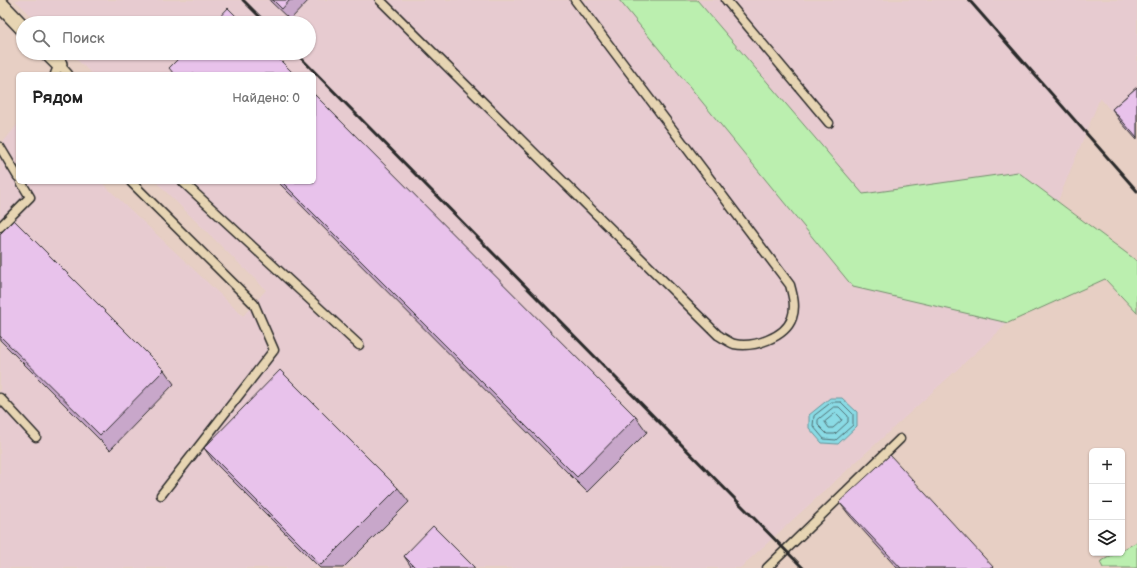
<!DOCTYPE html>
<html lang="ru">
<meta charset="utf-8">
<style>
body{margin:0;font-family:"Balsamiq Sans",sans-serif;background:#f2f2f2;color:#222}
.controls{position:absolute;right:12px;bottom:12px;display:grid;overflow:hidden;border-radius:6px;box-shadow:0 1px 3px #0004}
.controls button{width:36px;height:36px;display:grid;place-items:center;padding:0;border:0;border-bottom:1px solid #e0e0e0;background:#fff;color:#222;font:20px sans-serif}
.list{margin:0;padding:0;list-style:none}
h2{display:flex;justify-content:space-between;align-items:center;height:52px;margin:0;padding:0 16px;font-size:17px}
h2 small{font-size:13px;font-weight:400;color:#767676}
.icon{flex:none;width:22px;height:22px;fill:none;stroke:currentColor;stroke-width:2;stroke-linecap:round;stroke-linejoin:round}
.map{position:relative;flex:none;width:1137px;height:568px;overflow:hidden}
.search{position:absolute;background:#fff;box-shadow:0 1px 3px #0004;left:16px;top:16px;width:300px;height:44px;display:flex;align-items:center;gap:10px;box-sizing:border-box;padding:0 14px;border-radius:22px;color:#767676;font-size:15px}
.panel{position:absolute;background:#fff;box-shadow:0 1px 3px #0004;left:16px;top:72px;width:300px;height:112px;border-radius:6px}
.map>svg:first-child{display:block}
</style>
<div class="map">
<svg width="1137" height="568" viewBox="0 0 1137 568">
<rect width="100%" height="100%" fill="#e7cfc4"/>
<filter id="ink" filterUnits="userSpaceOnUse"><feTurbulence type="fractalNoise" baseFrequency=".025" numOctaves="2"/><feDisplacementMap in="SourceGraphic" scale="8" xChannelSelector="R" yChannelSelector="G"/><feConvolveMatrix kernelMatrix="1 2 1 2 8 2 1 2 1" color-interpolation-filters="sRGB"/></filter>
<g filter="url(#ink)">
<path fill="#e7cbd0" d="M15 0H1137V140L1100 98 1008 323 740 568H0V146L18 124V182H101L243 316 266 290 156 182H314V74H92L70 53H309V23H39Z"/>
<g fill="#bbefaf" stroke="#738d6d">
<path d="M619 0H697L863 194 1018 172 1137 261V313L1105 279 1008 323 853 287Z"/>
<path d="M1137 542V568H1103L1100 562 1116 553H1122V550Z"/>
</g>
<path fill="#8adbe5" stroke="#64959b" d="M830 398H842L857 412V426L838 444 822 443 809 428V415Z"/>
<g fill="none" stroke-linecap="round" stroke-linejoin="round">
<g stroke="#517175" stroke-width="1">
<path d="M832 402H841L853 414V425L836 440 824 439 813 426 814 416Z"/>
<path d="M834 407H839L848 416V422L835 434H827L818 425V420Z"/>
<path d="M836 413 841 418 842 420 833 428H829L825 422Z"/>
</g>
<g stroke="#2b2b2b" stroke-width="11">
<g id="service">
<path d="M380 0 718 335C723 338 729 342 734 344 753 348 785 338 792 318 796 307 793 296 790 285L575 0"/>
<path d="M726 0 829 123"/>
<path d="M55 74 59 64 68 74"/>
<path d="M0 147 18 177"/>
<path d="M131 182 254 304 274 350 161 495"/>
<path d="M183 182 359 345"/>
<path d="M0 227 30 197 21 182"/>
<path d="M0 398 36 437"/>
<path d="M767 568 900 439"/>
</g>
</g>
<g stroke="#2b2b2b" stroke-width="18">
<g id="minor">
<path d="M0 4 23 28"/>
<path d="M48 53 59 64"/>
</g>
</g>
<use href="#service" stroke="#e7d5b3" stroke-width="8"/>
<use href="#minor" stroke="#e7d5b3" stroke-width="15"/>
<g stroke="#2b2b2b" stroke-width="3">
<path d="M243 0 266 23"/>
<path d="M969 0 1137 191"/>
<path d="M296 53 803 568"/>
</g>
</g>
<g fill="#c8a7ca" stroke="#2b2b2b">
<path d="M269 0H309L290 20Z"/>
<path d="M1137 87V140L1120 121 1112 109Z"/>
<path d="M278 182H314L636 417 647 432 587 492Z"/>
<path d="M0 234 164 370 174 384 110 450 0 340Z"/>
<path d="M204 448 398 488 409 502 343 568H320L214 462Z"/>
<path d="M839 502 994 568H897L850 516Z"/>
<path d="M404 556 475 568H412Z"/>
</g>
<g fill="#e8c2eb" stroke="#2b2b2b">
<path d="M273 0H290L282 9Z"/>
<path d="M228 8 243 23H214Z"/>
<path d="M184 53H273L294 74H174L169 68Z"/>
<path d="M1137 87V138L1112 109Z"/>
<path d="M314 94 636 417 577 477 282 182H314Z"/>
<path d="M14 220 164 370 100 435 0 336V234Z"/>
<path d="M280 370 398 488 321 565 204 448Z"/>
<path d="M890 455 994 568H901L839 502Z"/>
<path d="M433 526 475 568H416L404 556Z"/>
</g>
</g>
</svg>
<div class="controls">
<button>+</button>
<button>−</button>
<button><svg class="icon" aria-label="layers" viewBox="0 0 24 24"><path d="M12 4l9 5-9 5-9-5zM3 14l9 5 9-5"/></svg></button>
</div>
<div class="search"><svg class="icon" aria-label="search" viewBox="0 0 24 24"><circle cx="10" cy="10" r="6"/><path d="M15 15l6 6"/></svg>Поиск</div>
<section class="panel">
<h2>Рядом<small>Найдено: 0</small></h2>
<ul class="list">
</ul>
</section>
</div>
